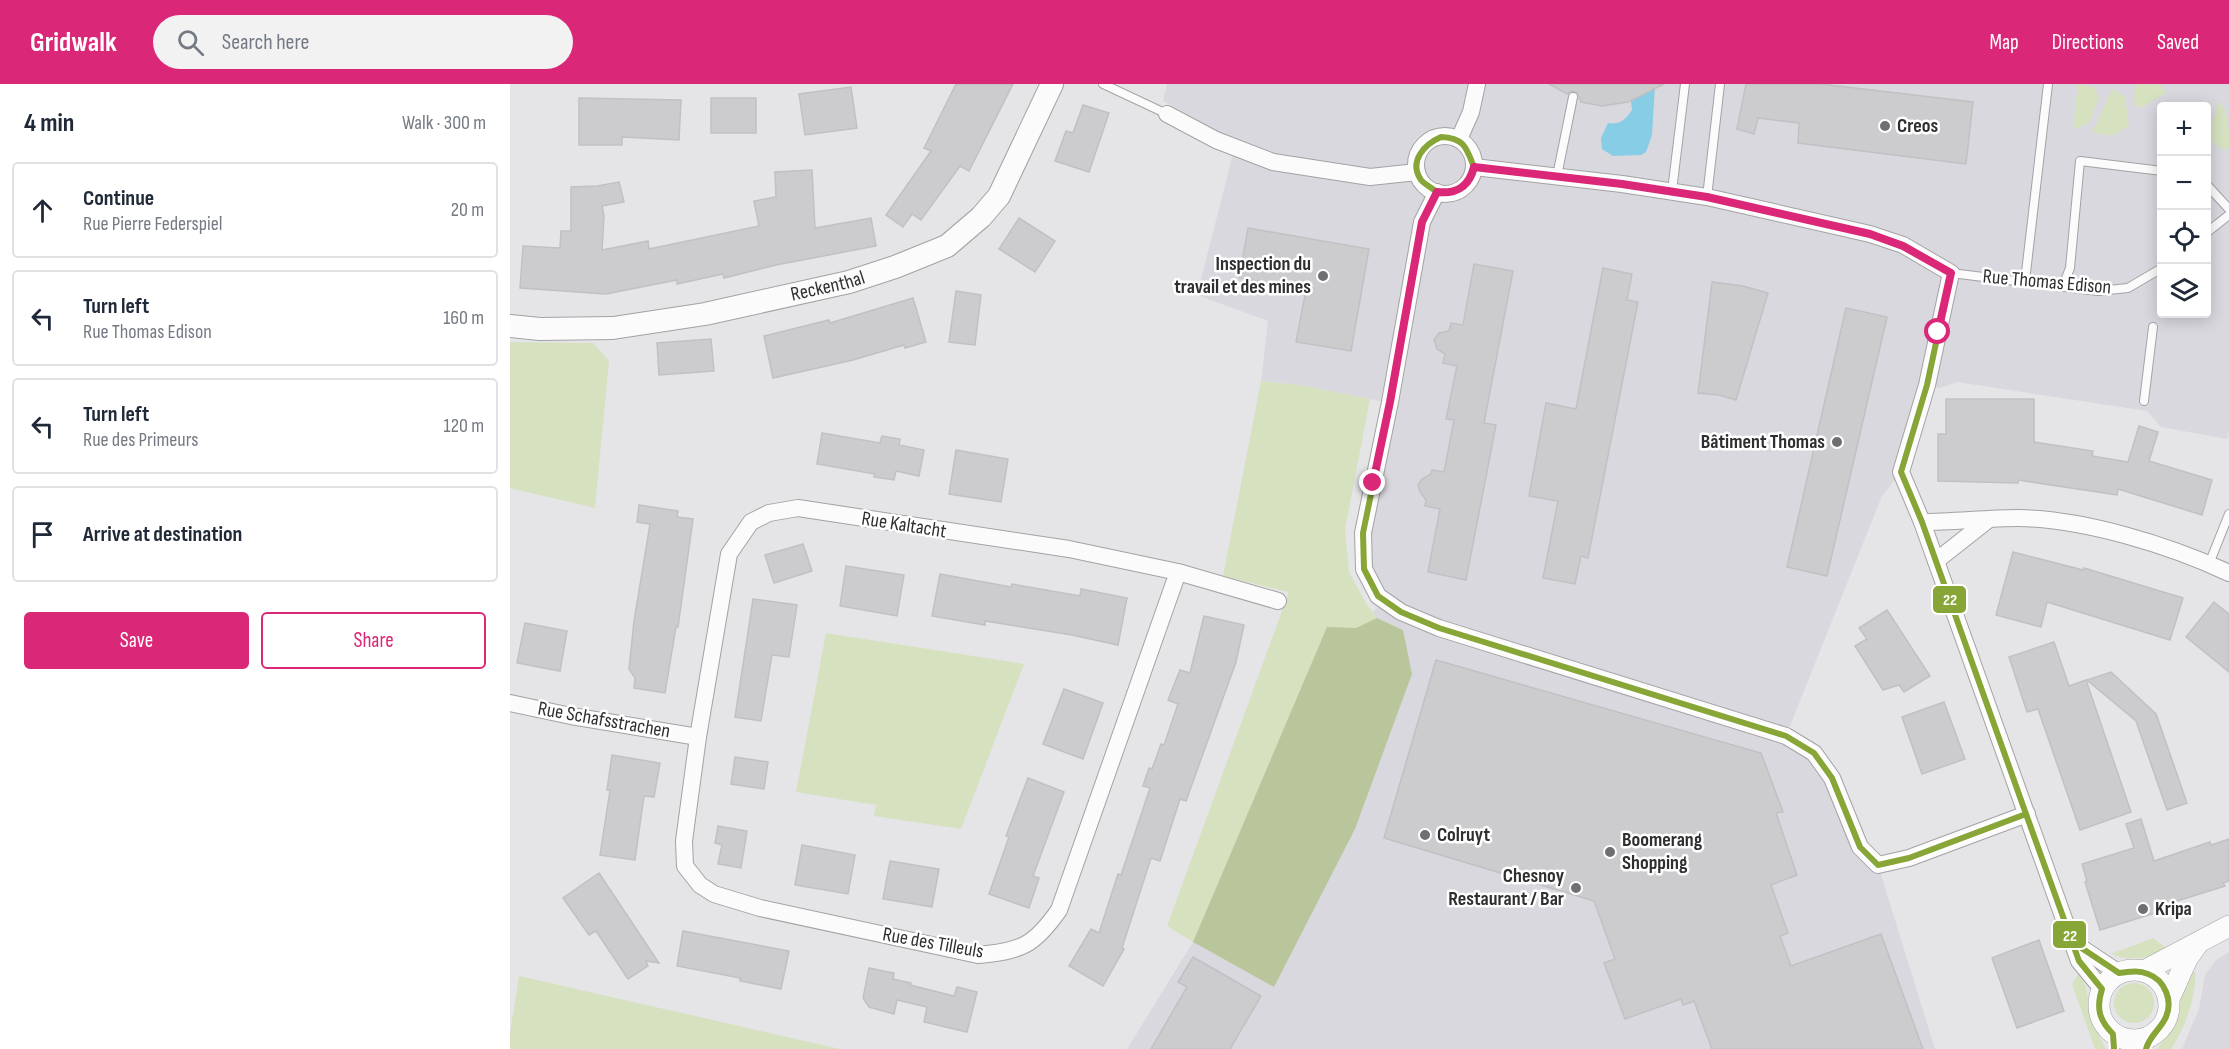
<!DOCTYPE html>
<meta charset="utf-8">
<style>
body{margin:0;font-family:"Sofia Sans Condensed",sans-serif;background:#f2f2f3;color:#1f2937}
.controls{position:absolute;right:18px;top:18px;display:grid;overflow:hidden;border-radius:6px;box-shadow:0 3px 15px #0003}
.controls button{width:54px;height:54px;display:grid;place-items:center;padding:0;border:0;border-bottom:2px solid #e0e1e3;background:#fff;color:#1f2937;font:30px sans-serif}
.stop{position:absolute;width:18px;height:18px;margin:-14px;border:4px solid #db2777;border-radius:50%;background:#fff}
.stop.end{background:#db2777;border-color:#fff;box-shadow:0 2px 6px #0008}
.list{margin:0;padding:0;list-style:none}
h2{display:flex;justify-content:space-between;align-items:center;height:78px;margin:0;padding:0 24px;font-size:26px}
h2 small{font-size:20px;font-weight:400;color:#747a83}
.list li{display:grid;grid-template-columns:39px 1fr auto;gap:18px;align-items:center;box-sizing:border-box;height:96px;margin:0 12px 12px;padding:0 12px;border:2px solid #e0e1e3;border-radius:6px}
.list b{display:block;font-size:22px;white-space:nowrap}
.list p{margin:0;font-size:20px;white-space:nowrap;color:#747a83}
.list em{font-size:20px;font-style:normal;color:#747a83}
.actions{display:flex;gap:12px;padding:18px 24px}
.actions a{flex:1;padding:14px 0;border:2px solid #db2777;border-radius:6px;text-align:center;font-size:21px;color:#db2777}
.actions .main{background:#db2777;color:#fff}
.icon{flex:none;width:33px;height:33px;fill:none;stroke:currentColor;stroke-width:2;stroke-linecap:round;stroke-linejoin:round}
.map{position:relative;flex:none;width:1719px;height:965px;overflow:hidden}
header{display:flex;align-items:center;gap:36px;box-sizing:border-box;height:84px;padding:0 30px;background:#db2777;color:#fff}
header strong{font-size:28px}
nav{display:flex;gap:33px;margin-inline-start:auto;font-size:21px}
.search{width:420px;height:54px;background:#f2f2f3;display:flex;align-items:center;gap:15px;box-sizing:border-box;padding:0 21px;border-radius:33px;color:#747a83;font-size:22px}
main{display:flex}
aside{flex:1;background:#fff}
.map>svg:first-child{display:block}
</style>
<header>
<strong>Gridwalk</strong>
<div class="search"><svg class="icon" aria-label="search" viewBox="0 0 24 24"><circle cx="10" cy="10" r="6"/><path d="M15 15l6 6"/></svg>Search here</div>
<nav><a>Map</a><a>Directions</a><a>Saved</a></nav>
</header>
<main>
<aside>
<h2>4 min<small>Walk · 300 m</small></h2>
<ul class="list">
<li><svg class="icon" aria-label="ahead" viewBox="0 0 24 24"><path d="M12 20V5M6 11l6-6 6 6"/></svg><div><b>Continue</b><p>Rue Pierre Federspiel</p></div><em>20 m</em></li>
<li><svg class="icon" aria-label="left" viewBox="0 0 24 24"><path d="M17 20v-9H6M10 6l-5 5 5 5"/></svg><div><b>Turn left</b><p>Rue Thomas Edison</p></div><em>160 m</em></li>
<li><svg class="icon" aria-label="left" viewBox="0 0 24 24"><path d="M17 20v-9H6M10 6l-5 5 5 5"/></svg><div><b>Turn left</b><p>Rue des Primeurs</p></div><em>120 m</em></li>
<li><svg class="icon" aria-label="arrive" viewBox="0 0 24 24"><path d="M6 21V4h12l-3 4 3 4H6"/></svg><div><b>Arrive at destination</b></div></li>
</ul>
<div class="actions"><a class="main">Save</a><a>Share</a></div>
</aside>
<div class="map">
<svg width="1719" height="965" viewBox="0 0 1719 965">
<rect width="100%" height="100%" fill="#e5e5e7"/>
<g fill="#d9d8df" fill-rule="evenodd">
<path d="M657 0H1719V345L1717 355 1651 343 1637 327 1447 298 1430 304 1417 301 1391 388 1372 412 1276 652 1304 669 1368 781 1425 965H617L683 858 764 903 893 546 867 534 863 528 874 518 854 485 880 319 796 302 751 297 758 237 687 211 726 58 653 17ZM1652 22H1696V230H1652Z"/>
<path d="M1719 868V965H1672L1689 925 1695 891 1706 876Z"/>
</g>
<g fill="#d6e1c0">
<path d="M1568 0 1584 3 1589 14 1579 39 1563 46Z"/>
<path d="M1625 0 1651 1 1656 9 1631 24 1627 23 1624 19Z"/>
<path d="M1602 5 1615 13 1619 41 1602 52 1582 48Z"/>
<path d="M1709 17C1719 28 1719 46 1719 63L1714 67 1697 54Z"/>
<path d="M0 258 83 259 99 277 85 424 0 404Z"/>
<path d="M751 297 796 302 860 315 835 446 839 488 856 519 867 534 846 544H817L683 858 657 842 779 508 713 492Z"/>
<path d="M316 549 514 580 451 745 364 732 366 721 286 708Z"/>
<path d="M1643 854 1656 864C1640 875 1619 878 1601 870Z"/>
<path d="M1681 886 1686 890C1684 918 1676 942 1661 965H1647L1666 939 1670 927V912Z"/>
<path d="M1569 889 1576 903 1581 936 1596 965H1585L1562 900Z"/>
<path d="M9 892 18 894 330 965H0V949Z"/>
<circle cx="1624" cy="919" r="20"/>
</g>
<path fill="#b9c69c" d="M867 534 893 546 902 590 845 745 764 903 683 858 817 543 846 544Z"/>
<path fill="#86cde5" d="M1145 2 1142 51 1136 68 1131 71 1103 72 1092 65 1091 54 1098 39C1110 41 1116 35 1122 26L1121 17 1138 8Z"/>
<g fill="#ccccce" stroke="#c1c1c3" stroke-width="1.5">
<path d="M446 0H503L459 87 450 82 411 136 402 130 393 143 376 131 421 67 414 64Z"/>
<path d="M1039 0H1154L1118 18 1092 22 1071 18 1067 8 1062 7 1057 10Z"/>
<path d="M1236 0H1311L1463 18 1456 80 1288 59 1289 39 1248 34 1244 50 1227 45Z"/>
<path d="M341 3 347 44 295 51 289 10Z"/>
<path d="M69 14 171 16 169 56 112 53V61H69Z"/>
<rect x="201" y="14" width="45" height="35"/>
<path d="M573 21 599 29 579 88 545 77 556 47 563 49Z"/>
<path d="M302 86 305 144 361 134 366 162 266 181 214 194 213 190 167 200V196L96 210 10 204 13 162 50 164 51 147H61V103L87 102 109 98 114 118 92 122 94 132 92 166 138 157 139 165 249 142 244 117 266 113 265 88Z"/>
<path d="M509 134 545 157 525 188 489 165Z"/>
<path d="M738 144 859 165 841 267 786 258 796 206 729 194Z"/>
<path d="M964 180 1003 187 974 339 986 341 956 496 918 488 930 425 915 422 916 416 910 408 908 401 912 395 921 390 922 386 934 388 944 336 936 335 947 282 933 279 935 270 927 265 924 256 929 249 939 247 941 239 953 241Z"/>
<path d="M1093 184 1122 190 1117 216 1128 218 1078 474 1071 472 1065 500 1033 494 1048 417 1019 412 1036 319 1066 325Z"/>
<path d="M1202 198 1233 202 1258 209 1226 316 1209 311 1188 309Z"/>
<path d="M446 207 471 211 465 261 439 258Z"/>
<path d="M403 214 416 258 395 264 394 261 343 276 263 294 254 252 319 236 320 239Z"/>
<path d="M1336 224 1377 233 1317 492 1277 483Z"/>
<path d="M201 255 204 287 149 291 147 259Z"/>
<path d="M1436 315H1524V358L1583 367 1582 372 1618 378 1629 342 1648 348 1639 377 1702 396 1692 431 1608 405 1607 411 1508 396V399L1428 397V350H1436Z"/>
<path d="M312 349 370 359 372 352 390 355 389 361 414 366 409 392 386 387 384 396 364 393 365 390 307 380Z"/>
<path d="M446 366 498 375 491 418 439 410Z"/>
<path d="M129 421 168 427 167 433 183 435 168 543H166L155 609 124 604 125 594 119 585 124 537 140 440 127 438Z"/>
<path d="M293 460 302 487 264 499 255 471Z"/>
<path d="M1503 468 1573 486 1574 484 1673 514 1660 556 1537 518 1531 543 1486 531Z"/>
<path d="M336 482 394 491 387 532 330 522Z"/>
<path d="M430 490 501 503 502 500 570 512 571 505 617 514 608 561 562 551 475 537V541L422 532Z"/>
<path d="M243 515 287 521 279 573 262 571 251 637 225 633Z"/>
<path d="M1704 518 1719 530V588L1676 553Z"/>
<path d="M1377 526 1420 592 1394 608 1389 601 1373 606 1345 562 1357 555 1349 544Z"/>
<path d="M694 532 734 541 726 578 676 717 670 715 650 777 641 774 612 864 614 865 593 902 559 882 581 845 589 849 608 790 611 791 640 704 633 702 639 684 642 685 651 660 654 661 668 620 658 616 670 586 680 589Z"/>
<path d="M15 539 57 547 50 587 7 579Z"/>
<path d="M1544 558 1559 602 1576 596 1621 728 1570 746 1528 625 1517 628 1499 573Z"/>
<path d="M926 576 1251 669 1273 728 1266 729 1287 791 1261 801 1278 849 1270 852 1281 882 1371 850 1413 965H1202L1184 917 1173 921 1171 915 1115 935 1094 879 1105 875 1084 817 874 754Z"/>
<path d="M1601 588 1646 630 1677 719 1657 726 1626 637 1577 596Z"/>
<path d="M554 605 593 619 573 675 533 660Z"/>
<path d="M1434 618 1455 675 1412 690 1392 633Z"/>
<path d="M102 671 150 679 144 713 134 712 125 776 90 771 100 706H97Z"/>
<path d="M225 673 258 678 254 705 221 700Z"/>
<path d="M518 694 554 708 523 792 529 794 519 824 479 810 499 753 496 752Z"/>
<path d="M1631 735 1644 777 1700 758 1701 761 1719 755V797L1713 799 1715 802 1651 822 1652 827 1590 846 1575 798 1577 797 1572 780 1624 764 1616 740Z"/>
<path d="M208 742 237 747 231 784 208 780 212 761 205 759Z"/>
<path d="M292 761 345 771 338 810 285 801Z"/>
<path d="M380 777 429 785 422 823 373 815Z"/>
<path d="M89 789 149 879 136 877 138 882 118 895 86 847 79 851 53 814Z"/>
<path d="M173 847 279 867 271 905 230 897V894L167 882Z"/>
<path d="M1529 856 1554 927 1507 944 1482 874Z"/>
<path d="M683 873 751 912 720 965H641L677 903 668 898Z"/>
<path d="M359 884 384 889 383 895 401 899 400 901 444 912 447 903 467 908 457 948 414 938 417 923 387 916 384 930 359 923 353 914Z"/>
</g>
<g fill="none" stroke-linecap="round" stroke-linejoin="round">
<g stroke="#a3a2a4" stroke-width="10">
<g id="service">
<path d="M593 0 657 30"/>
<path d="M1047 92 1063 13"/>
<path d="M1696 100 1719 125"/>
<path d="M1162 107 1175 0"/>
<path d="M1197 113 1210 0"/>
<path d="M1696 149 1719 131"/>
<path d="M1441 189 1588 207 1618 204 1652 184"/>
<path d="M1515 197 1538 0"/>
<path d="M1553 202 1560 184 1570 77 1652 87"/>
<path d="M1634 317 1643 243"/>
<path d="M1699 480 1719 430"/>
</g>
</g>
<g stroke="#a3a2a4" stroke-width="18">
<g id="minor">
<path d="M657 30 706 56 763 78 860 93 907 88"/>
<circle cx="935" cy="81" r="29"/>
<path d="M949 55 961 28 967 0"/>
<path d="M964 83 1112 100 1197 113 1360 150 1393 161 1441 189 1417 301 1391 388 1412 438 1569 877 1592 905"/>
<path d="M927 108 912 138 880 318 853 449 854 485 868 512 891 528 929 544 1276 652 1304 669 1322 694 1350 763 1368 781 1399 774 1517 730"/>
<path d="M1412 438C1444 438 1476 434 1508 434 1574 435 1659 461 1719 489"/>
<path d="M1426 477 1478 436"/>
<path d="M668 488 549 826C524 862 511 867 468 871L250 824 204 810 190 801 175 782 174 757 188 653 219 470 241 438 259 429 288 424 559 465 668 488 768 517"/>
<path d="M0 619 61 632 188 653"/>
<path d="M1561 857 1609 889"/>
</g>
</g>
<g stroke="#a3a2a4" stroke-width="22">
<g id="tertiary">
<circle cx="1624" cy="921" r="35"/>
<path d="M1634 887 1719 842"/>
<path d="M1659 915 1677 875 1689 858"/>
</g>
</g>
<g stroke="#a3a2a4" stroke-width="24">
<g id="secondary">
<path id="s1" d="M0 242 30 245 103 244 195 230 339 198 385 183 437 162 471 133 489 112 542 0"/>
</g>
</g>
<use href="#service" stroke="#fbfbfb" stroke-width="8"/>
<use href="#minor" stroke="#fbfbfb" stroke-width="16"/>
<use href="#tertiary" stroke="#fbfbfb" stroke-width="21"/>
<use href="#secondary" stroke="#fbfbfb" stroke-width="22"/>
<g stroke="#fff" stroke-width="10">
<g id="bus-1">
<path d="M931 53C954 54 956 63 964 83L1112 100 1197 113 1360 150 1393 161 1441 189 1417 301 1391 388 1412 438 1516 730 1399 774 1368 781 1350 763 1322 694 1304 669 1276 652 929 544 891 528 868 512 854 485 853 449 880 318 912 138 927 108C922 104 914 100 911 96 898 77 915 60 931 53Z"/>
<path d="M1516 730 1569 877 1592 905C1586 924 1589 936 1603 950L1604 965"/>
<path d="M1557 846 1561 857 1609 889C1619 888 1628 886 1638 890 1655 896 1663 917 1656 933 1650 946 1640 951 1636 965"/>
</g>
</g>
<use href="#bus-1" stroke="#88a637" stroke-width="6"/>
</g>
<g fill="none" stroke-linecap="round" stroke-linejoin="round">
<path stroke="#db2777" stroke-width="8" d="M863 399 880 318 912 138 927 108C947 110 959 103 964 83L1112 100 1197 113 1360 150 1393 162 1441 189 1428 248"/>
</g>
<g fill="#6f6f71" stroke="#fff" stroke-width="2">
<circle cx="1375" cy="42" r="6"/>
<circle cx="813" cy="192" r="6"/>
<circle cx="1327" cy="358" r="6"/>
<circle cx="915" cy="751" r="6"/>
<circle cx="1100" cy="768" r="6"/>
<circle cx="1066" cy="804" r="6"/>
<circle cx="1633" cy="825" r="6"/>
</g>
<g text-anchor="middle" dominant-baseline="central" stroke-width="5" stroke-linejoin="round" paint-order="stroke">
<g font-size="20" font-weight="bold" fill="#2f2f31" stroke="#fff" text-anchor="start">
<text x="1387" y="42">Creos</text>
<text x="801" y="180" text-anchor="end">Inspection du<tspan x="801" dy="23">travail et des mines</tspan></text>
<text x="1315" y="358" text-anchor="end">Bâtiment Thomas</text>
<text x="927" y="751">Colruyt</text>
<text x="1112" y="756">Boomerang<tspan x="1112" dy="23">Shopping</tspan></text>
<text x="1054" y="792" text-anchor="end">Chesnoy<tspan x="1054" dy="23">Restaurant / Bar</tspan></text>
<text x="1645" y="825">Kripa</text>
</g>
<g font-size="20" fill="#2f2f31" stroke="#fff">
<text transform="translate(1537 198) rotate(5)">Rue Thomas Edison</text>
<text stroke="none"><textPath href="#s1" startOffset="322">Reckenthal</textPath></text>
<text transform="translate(394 441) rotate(9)">Rue Kaltacht</text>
<text transform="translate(94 636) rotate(10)">Rue Schafsstrachen</text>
<text transform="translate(423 859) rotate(10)">Rue des Tilleuls</text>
</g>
</g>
<g stroke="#fff" stroke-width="2">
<rect x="1422" y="501" width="35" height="29" rx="6" fill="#88a637"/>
<rect x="1542" y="836" width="35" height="29" rx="6" fill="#88a637"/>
</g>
<g font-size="16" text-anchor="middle" font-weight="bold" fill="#fff">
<text x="1440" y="521">22</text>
<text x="1560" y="857">22</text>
</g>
</svg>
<div class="controls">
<button>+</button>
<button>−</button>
<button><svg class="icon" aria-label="locate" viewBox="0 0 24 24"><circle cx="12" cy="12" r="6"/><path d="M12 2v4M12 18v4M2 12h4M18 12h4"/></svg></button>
<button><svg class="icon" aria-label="layers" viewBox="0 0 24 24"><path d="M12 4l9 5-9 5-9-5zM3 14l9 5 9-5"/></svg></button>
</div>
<div class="stop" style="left:1428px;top:248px"></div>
<div class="stop end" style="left:863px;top:399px"></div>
</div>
</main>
